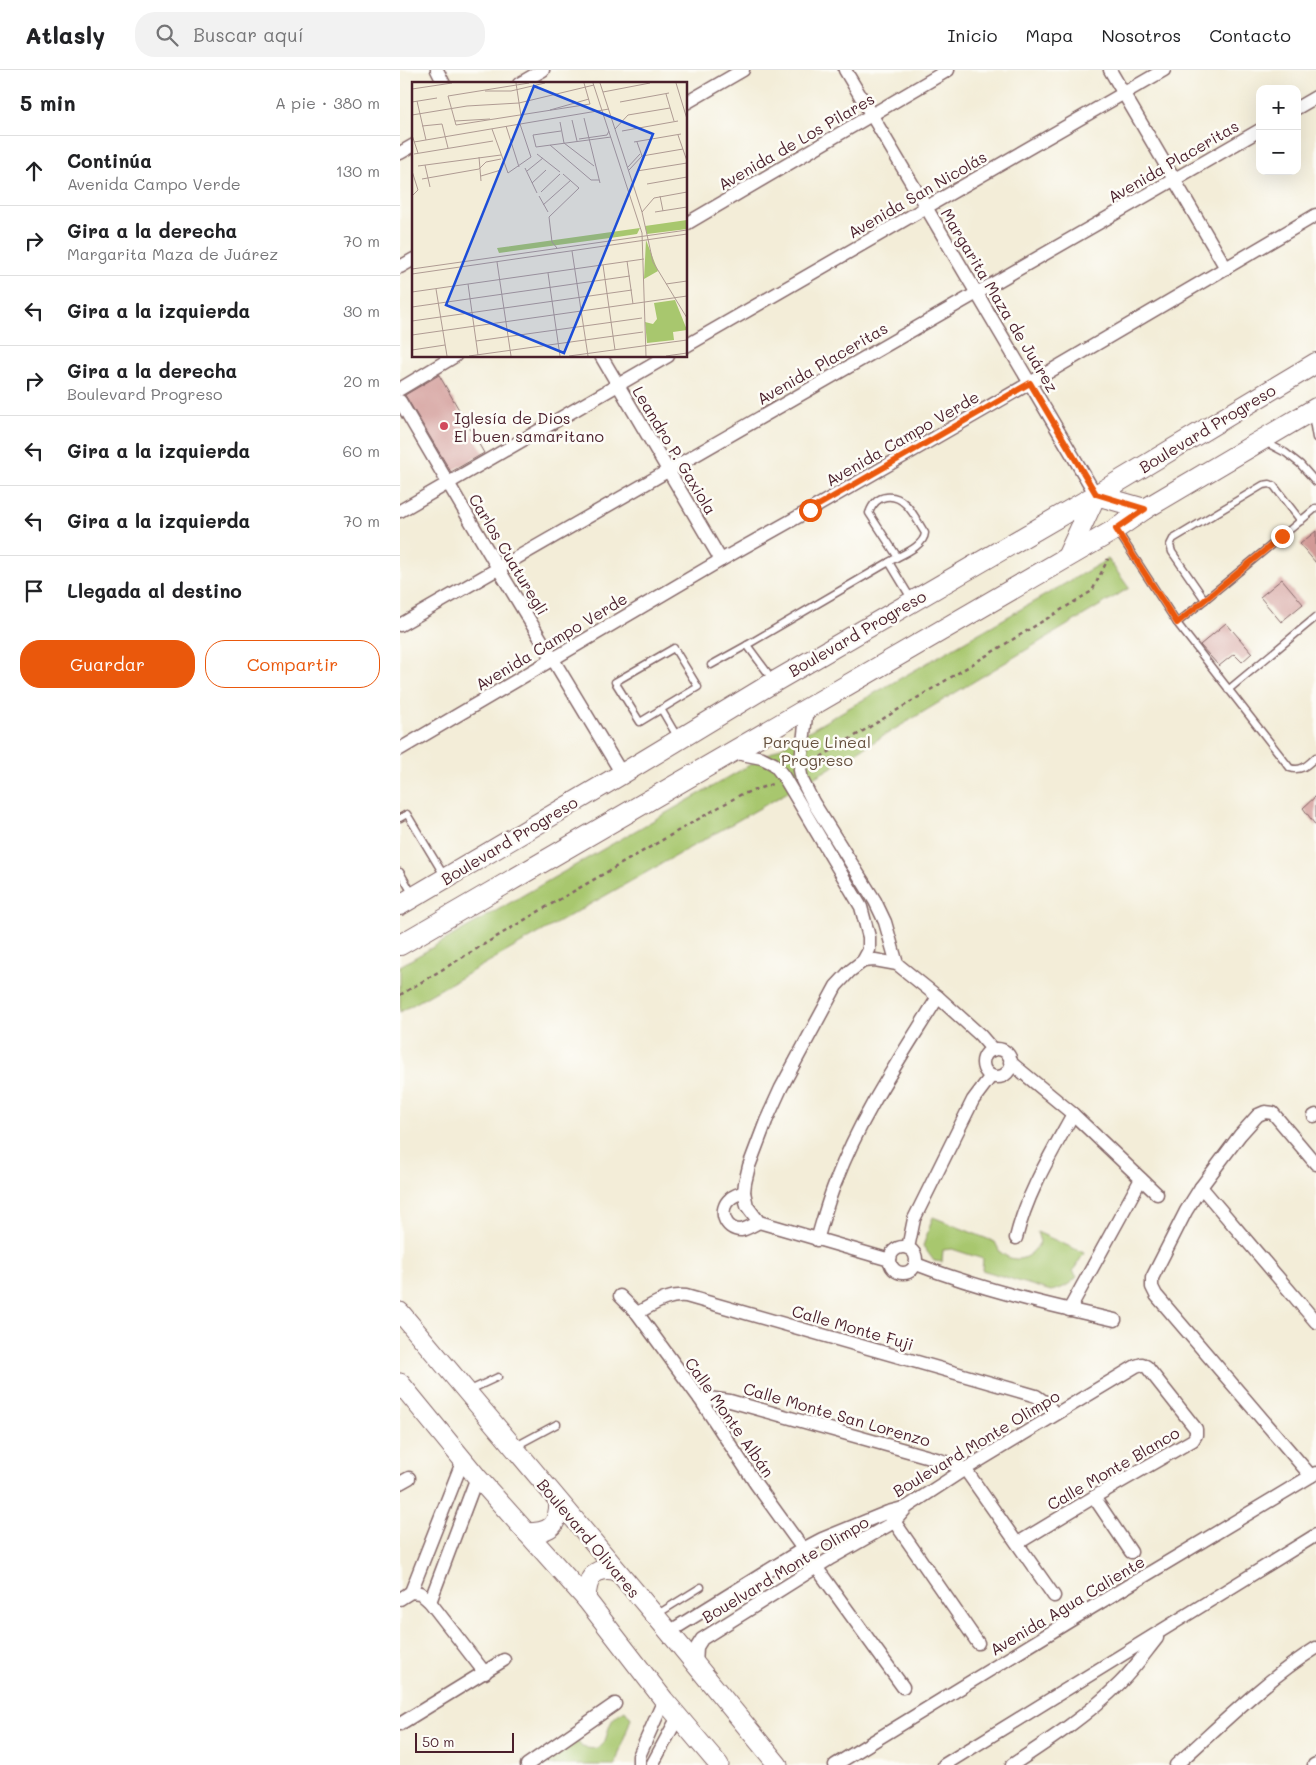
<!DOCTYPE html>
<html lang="es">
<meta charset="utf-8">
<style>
body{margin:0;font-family:Mali,sans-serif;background:#f2f2f2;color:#202124}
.controls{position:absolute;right:15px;top:15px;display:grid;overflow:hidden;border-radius:10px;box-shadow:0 5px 20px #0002}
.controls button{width:45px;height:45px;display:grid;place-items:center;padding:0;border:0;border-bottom:1px solid #e0e0e0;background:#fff;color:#202124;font:25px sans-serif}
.scale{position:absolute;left:15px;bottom:12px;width:99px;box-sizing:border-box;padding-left:5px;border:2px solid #4a1f2b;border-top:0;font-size:14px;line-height:18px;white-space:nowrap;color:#4a1f2b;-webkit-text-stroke:4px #fdfcf7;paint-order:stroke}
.stop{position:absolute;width:15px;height:15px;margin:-11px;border:4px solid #ea580c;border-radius:50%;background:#fff}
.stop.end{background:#ea580c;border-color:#fff;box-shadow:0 1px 5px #0008}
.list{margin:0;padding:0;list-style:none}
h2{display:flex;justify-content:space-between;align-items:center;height:65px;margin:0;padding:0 20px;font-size:21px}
h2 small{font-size:16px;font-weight:400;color:#757577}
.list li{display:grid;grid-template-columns:32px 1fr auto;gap:15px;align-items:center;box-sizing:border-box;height:70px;padding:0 20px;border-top:1px solid #e0e0e0}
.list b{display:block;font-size:19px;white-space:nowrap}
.list p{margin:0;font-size:16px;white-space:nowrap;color:#757577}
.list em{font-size:16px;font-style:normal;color:#757577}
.actions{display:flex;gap:10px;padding:15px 20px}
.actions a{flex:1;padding:11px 0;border:1px solid #ea580c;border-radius:20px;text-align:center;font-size:18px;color:#ea580c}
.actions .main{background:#ea580c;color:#fff}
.icon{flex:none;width:28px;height:28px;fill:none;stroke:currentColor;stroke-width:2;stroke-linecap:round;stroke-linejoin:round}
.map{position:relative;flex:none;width:916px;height:1695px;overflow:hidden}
header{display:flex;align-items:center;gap:30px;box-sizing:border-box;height:70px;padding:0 25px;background:#fff;border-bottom:1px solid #e0e0e0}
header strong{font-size:24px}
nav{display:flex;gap:28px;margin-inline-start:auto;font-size:18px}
.search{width:350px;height:45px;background:#f2f2f2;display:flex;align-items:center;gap:12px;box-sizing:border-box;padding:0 18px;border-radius:20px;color:#757577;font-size:19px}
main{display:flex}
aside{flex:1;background:#fff}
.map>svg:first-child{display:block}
</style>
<header>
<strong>Atlasly</strong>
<div class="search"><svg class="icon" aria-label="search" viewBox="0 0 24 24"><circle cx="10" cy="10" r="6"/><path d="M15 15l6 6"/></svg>Buscar aquí</div>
<nav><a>Inicio</a><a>Mapa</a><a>Nosotros</a><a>Contacto</a></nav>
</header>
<main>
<aside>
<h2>5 min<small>A pie · 380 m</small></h2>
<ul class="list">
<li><svg class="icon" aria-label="ahead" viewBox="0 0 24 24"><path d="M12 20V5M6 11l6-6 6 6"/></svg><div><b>Continúa</b><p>Avenida Campo Verde</p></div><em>130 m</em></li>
<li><svg class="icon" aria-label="right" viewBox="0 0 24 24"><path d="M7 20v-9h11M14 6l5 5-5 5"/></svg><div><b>Gira a la derecha</b><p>Margarita Maza de Juárez</p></div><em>70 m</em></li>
<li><svg class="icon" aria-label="left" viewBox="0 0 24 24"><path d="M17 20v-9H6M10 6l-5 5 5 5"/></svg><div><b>Gira a la izquierda</b></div><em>30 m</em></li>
<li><svg class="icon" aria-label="right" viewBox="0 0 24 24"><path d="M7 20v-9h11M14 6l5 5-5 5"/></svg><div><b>Gira a la derecha</b><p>Boulevard Progreso</p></div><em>20 m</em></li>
<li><svg class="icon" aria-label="left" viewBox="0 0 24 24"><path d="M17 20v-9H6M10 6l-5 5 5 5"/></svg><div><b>Gira a la izquierda</b></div><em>60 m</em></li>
<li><svg class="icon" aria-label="left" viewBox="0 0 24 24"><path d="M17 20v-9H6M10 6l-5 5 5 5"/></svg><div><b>Gira a la izquierda</b></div><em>70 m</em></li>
<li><svg class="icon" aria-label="arrive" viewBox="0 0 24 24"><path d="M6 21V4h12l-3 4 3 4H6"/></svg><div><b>Llegada al destino</b></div></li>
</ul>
<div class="actions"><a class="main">Guardar</a><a>Compartir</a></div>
</aside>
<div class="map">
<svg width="916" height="1695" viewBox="0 0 916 1695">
<rect width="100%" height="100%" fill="#fdfcf7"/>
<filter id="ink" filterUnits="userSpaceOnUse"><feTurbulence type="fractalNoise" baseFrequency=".02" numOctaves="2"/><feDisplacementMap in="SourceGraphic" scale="10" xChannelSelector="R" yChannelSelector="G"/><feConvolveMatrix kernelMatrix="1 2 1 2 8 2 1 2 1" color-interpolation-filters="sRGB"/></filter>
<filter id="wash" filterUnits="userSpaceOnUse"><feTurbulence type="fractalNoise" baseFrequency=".0096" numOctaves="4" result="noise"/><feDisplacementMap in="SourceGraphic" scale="20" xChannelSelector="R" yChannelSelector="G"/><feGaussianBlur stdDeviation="1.12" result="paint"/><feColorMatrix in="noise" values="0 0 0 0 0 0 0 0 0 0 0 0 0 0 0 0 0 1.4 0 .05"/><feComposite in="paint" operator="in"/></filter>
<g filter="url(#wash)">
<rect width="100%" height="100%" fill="#f3edd8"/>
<g fill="#a8c76e" stroke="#79734c">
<path d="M708 489 729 518 427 700 0 942V896Z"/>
<path d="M533 1147 595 1172 600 1182C616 1195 630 1189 640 1172L637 1162 684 1183 673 1201 677 1207C669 1215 662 1219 651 1221L582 1200 583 1189 552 1179 543 1180 542 1192 534 1191 523 1176Z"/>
<path d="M225 1640 231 1648 215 1695H137L177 1671 182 1677C213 1685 202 1660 215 1647 218 1644 222 1642 225 1640Z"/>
</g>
<g id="blocks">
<g fill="#d19996">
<path d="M39 305 84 383 51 402 5 325Z"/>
<path d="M916 461V493L900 474Z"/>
<path d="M882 509 903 534 881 552 860 527Z"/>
<path d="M826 553 852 583 842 592 834 584 819 596 800 575Z"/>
<path d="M916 726V756L903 738Z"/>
</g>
</g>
</g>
<g filter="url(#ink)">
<use href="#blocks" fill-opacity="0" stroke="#856768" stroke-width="1"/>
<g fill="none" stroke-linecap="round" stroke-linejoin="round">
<g stroke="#856768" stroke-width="9">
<g id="lane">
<path d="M912 345 916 368"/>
<path d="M865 372 886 383 900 394 916 412"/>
<path d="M718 462 777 553 890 698C902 702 908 694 916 687"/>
<path d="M489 492C500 485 524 477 525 463 515 448 506 424 486 427 477 428 472 435 469 443L497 486"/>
<path d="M805 530 772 482 770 475 773 469 863 415 870 414 874 416 901 451"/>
<path d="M777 553 916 438"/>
<path d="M274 578 298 617 240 652 215 612Z"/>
<path d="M311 595 347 575"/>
<path d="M373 610 347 575 489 492 512 530"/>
<path d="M828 620 916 547"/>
<path d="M261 639 278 668"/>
<path d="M0 748 7 744 45 807"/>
<path d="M0 802 13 825"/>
<path d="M68 1321 98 1307"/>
<path d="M116 1376 157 1354"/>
<path d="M256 1545 301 1517"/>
</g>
</g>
<g stroke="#856768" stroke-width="15">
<g id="street">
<path d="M37 0 44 14"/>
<path d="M445 0 696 425"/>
<path d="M710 0 826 198"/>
<path d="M119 14 143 0"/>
<path d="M286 33 343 0"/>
<path d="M897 38 916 27"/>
<path d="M0 83 14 75"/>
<path d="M286 154 548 0"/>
<path d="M0 197 14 189"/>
<path d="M286 276 764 0"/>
<path d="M201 286 321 490"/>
<path d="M0 319 55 286"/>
<path d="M0 331 98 498 222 704"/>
<path d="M0 441 268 286"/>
<path d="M0 555 860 60"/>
<path d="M407 637 400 700 402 710 413 732 475 831 485 852 497 894"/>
<path d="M0 679 321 490 410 440 630 313 916 145"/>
<path d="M332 682 362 688 374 694 384 707 461 837 469 867V880L463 891 450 901 436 916 381 1018 366 1051 349 1096 345 1113 344 1122 347 1136 359 1152 490 1190"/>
<path d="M463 891 475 890 497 894 538 927 580 965 593 980"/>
<circle cx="597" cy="993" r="14"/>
<path d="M610 992 673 1044 757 1124"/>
<path d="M914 1046 916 1045"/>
<path d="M801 1117 916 1252"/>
<path d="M344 1122C340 1124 334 1125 330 1129 318 1139 324 1160 341 1160 347 1159 353 1155 359 1152"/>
<path d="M616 1168C627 1123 651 1084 673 1044"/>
<path d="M417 1170C423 1150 428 1130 436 1111 461 1045 501 987 538 927"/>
<circle cx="503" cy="1190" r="13"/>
<path d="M508 1178 514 1149 573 1030 591 1006"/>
<path d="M516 1194C580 1219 648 1235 715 1250"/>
<path d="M220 1226 237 1243 300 1329 356 1414 503 1617"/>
<path d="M669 1240 741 1109"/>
<path d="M237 1243C253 1235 267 1224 286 1226L636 1326 646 1333 655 1344"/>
<path d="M300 1329 308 1328 330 1331 540 1390 565 1399 654 1526"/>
<path d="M911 1406 756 1225 752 1217V1208L786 1141 801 1117 840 1065 858 1045 865 1042 873 1043 916 1094"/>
<path d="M0 1413 9 1408"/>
<path d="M694 1427 731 1482"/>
<path d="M489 1444 578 1573"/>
<path d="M11 1522 63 1390"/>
<path d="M0 1529 11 1522 20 1523 30 1532 85 1603"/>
<path d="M30 1532 77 1407"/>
<path d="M269 1562 403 1479 422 1469 488 1442 507 1437 565 1399 736 1296 742 1294 747 1297 796 1359V1365L793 1370 694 1427 618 1473"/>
<path d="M296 1597 297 1577 302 1569 431 1488 494 1452 507 1437"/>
<path d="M0 1654 104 1590"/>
<path d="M127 1695 215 1634"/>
<path d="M239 1695V1686L264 1630"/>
<path d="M252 1695 278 1647"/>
<path d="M435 1695 681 1544 916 1403"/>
<path d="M544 1695 916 1465"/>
<path d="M612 1695C650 1670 688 1645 720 1613 734 1599 745 1583 757 1568"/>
<path d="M776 1695C821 1655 865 1610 916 1578"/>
<path d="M914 1695 916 1694"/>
</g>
</g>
<g stroke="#856768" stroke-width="21">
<g id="secondary">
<path d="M0 1242 269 1562 378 1695"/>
<path d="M0 1313 77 1407 186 1529 264 1630 319 1695"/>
<path d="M127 1463C151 1462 158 1456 159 1432"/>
<path d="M186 1529C187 1508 194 1495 217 1501"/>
</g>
</g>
<g stroke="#856768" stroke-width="22">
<g id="primary">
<path d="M668 485 696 425 745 439"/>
<path d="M0 835 222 704 374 612 696 425 916 293"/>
<path d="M0 875 716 459 745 439 916 338"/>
</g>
</g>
<g stroke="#856768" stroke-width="2.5" stroke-dasharray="4 4" stroke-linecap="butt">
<path d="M414 691 692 521 708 489"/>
<path d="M0 925 136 843 340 725 375 713"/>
</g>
<use href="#lane" stroke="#fff" stroke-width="6"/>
<use href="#street" stroke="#fff" stroke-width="12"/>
<use href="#secondary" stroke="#fff" stroke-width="19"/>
<use href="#primary" stroke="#fff" stroke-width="20"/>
</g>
</g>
<g fill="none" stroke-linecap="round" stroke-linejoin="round" filter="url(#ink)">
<path stroke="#ea580c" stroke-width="6" d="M410 440 630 313 696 424 745 439 716 459 777 553 882 466"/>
</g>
<circle fill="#d1495b" stroke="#fdfcf7" stroke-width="2" cx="44" cy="356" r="5"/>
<g text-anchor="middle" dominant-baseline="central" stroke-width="5" stroke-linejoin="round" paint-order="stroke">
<g font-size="16" fill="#4a1f2b" stroke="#fdfcf7">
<text transform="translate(396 71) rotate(-30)">Avenida de Los Pilares</text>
<text transform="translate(773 91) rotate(-30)">Avenida Placeritas</text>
<text transform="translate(517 124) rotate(-30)">Avenida San Nicolás</text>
<text transform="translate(600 230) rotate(59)">Margarita Maza de Juárez</text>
<text transform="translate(422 293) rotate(-30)">Avenida Placeritas</text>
<text transform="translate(807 358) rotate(-31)">Boulevard Progreso</text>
<text transform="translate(502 368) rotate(-30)">Avenida Campo Verde</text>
<text transform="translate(275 380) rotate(59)">Leandro P. Gaxiola</text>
<text transform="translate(109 484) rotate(59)">Carlos Cuaturegli</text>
<text transform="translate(457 563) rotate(-30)">Boulevard Progreso</text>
<text transform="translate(151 571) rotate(-31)">Avenida Campo Verde</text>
<text transform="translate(109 770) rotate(-31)">Boulevard Progreso</text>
<text transform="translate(453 1257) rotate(16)">Calle Monte Fuji</text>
<text transform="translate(437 1344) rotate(16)">Calle Monte San Lorenzo</text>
<text transform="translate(330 1347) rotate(55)">Calle Monte Albán</text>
<text transform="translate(576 1373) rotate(-31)">Boulevard Monte Olimpo</text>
<text transform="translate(713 1398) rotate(-30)">Calle Monte Blanco</text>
<text transform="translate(189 1468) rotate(50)">Boulevard Olivares</text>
<text transform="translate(385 1499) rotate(-31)">Bouelvard Monte Olimpo</text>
<text transform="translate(667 1535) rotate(-31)">Avenida Agua Caliente</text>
</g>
<g font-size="16" fill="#4a1f2b" stroke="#fdfcf7" text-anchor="start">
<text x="54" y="347">Iglesía de Dios<tspan x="54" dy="18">El buen samaritano</tspan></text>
</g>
<g font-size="16" fill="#66513f" stroke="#fdfcf7">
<text x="417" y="671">Parque Lineal<tspan x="417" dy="18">Progreso</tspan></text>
</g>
</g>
<g transform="translate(12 12)">
<rect width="275" height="275" fill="#f3edd8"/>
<path d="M275 138V147L235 152 233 144ZM228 146 225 152 205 155 87 171 85 166ZM234 158 246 189 232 197ZM263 218 275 248 261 250 262 258 235 261 233 240 241 242 245 237 242 221Z" fill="#a8c76e"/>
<path fill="none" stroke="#af9b93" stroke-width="1" d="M104 1 109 34M117 1 36 14 44 43 178 22 172 1M181 1 230 151 234 274M188 1 230 130 241 180 275 236M264 1 275 37M0 7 40 1M73 9H99L133 1M191 10 238 1M254 12 262 39M5 19 14 58M0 20 25 16M208 20 257 11M138 28 177 17M0 33 55 24 107 21 182 3M216 33 258 26M172 36 188 101M160 38 165 59M43 39 78 37M148 40 152 61 182 84M10 44 30 42 36 66M94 44 107 85M80 47 96 91 119 75 108 42M203 47 216 33M149 49 121 53 124 65 199 55M210 49 266 39M0 53 6 71M266 53 275 79M167 57 195 53 197 49M2 60 197 27M222 60 269 52M225 60 230 74 271 67M138 63 179 98H187M2 72 81 59M125 72 148 90M67 75 69 99M13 83 18 105M6 84 89 73M216 85 228 72M113 86 125 111M217 88 230 74M0 89 6 108 0 114M115 89 131 76M225 89 275 81M69 94 89 88M10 97 67 87 74 80 89 77M120 101 134 88M235 102 275 95M129 110 148 92M127 114 136 130M248 114 251 129M242 116 275 110M131 123 159 98M230 130 242 116M243 130 275 125M145 166 140 160 137 135 167 106 151 92M160 169 176 274M215 179 221 222M85 180 99 274M191 183 203 268M0 187 275 148M136 191 148 274M0 192 275 152M56 202 66 273M254 202 275 199M24 207 35 274M0 210 232 177M0 225 218 194M0 239 220 208M0 253 275 214M64 259 230 236M0 268 33 263M57 274 231 250M157 274 275 258M254 274 275 271"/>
<path fill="#1d4ed8" fill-opacity="0.15" stroke="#1d4ed8" stroke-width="2.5" d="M122 4 241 52 152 271 34 223Z"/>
<rect width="275" height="275" fill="none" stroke="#4a1f2b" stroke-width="2.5"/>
</g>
</svg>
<div class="controls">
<button>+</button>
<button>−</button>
</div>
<div class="scale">50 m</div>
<div class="stop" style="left:410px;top:440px"></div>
<div class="stop end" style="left:882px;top:466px"></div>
</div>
</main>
